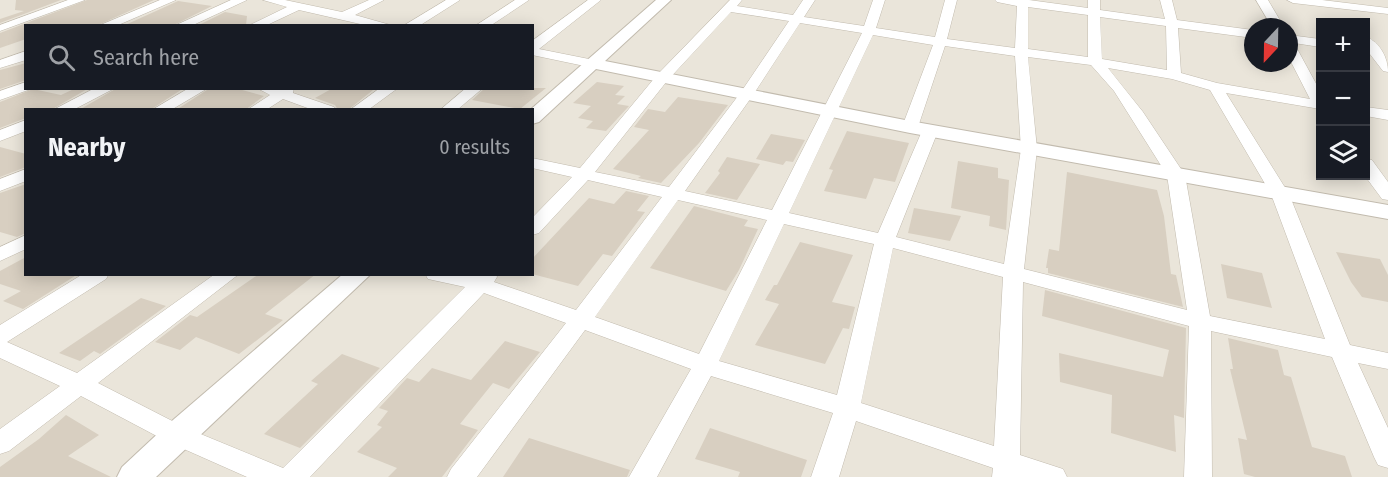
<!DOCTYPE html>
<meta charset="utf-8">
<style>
body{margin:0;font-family:"Fira Sans Condensed",sans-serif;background:#242831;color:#f1f3f6}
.controls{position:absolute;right:18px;top:18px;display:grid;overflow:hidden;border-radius:0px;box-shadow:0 3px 15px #0003}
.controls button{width:54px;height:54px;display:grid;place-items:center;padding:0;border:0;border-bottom:2px solid #363941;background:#171b24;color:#f1f3f6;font:30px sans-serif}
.compass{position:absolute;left:1244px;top:18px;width:54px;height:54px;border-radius:50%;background:#171b24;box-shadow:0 3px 15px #0003;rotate:202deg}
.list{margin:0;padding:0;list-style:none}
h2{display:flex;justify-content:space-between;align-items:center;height:78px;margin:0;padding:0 24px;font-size:26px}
h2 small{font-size:20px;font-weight:400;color:#9ea1a6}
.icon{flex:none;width:33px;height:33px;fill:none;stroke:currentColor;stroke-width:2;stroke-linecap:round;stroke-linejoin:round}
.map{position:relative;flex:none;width:1388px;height:477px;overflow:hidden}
.search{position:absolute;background:#171b24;box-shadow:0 3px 15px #0003;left:24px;top:24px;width:510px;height:66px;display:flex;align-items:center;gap:15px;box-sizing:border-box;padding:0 21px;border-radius:0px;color:#9ea1a6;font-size:22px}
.panel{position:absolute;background:#171b24;box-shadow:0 3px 15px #0003;left:24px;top:108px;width:510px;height:168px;border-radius:0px}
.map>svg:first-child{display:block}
</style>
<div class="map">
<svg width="1388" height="477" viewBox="0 0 1388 477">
<rect width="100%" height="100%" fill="#f6f3ec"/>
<path fill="#eae5da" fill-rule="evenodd" d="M0 0H1388V477H0ZM1320 22H1366V176H1320ZM26 26H532V88H26ZM1253 27H1289V63H1253ZM26 110H532V274H26Z"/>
<g fill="#d8cfc1">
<path d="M16 0H61L0 23V19L24 11 15 10Z"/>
<path d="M87 0H154L96 26H26V39L0 48V33Z"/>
<path d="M178 1 212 6 172 26H123Z"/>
<path d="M225 12 247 16 246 25 197 26Z"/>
<path d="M26 63V80L0 89V70Z"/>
<path d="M597 82 624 86 615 95 625 96 617 104 629 106 606 131 586 128 593 121 578 118 591 106 573 103Z"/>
<path d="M76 88H89L51 110H26V118L0 128V102L33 89 61 95Z"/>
<path d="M117 88H184L150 110H79Z"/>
<path d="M210 88H235L264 96 245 110H176Z"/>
<path d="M333 88H365L373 90 348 110H338L335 105 315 98Z"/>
<path d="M485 88H546L520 109 472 100Z"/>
<path d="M678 97 728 105 699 143 661 183 638 178 641 176 613 169 649 130 634 127 648 109 665 112Z"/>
<path d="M847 131 909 143 895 182 874 178 866 199 824 191 833 170 829 169Z"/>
<path d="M771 134 805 140 793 162 786 161 783 165 756 159Z"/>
<path d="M0 147 26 154V167L0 177Z"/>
<path d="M727 157 760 164 737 200 705 193 720 173 718 171Z"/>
<path d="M958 161 998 168V178L1009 180 1006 230 989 226 990 216 951 208Z"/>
<path d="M1067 172 1157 190 1164 216 1171 274 1176 275 1183 307 1048 273V268H1046L1049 249 1059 251Z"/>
<path d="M26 184V233L17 237 0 232V193Z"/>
<path d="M626 191 649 196 637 211 645 212 612 256 603 254 578 286 532 274V259L589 198 614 204Z"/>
<path d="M694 206 748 220 744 226 758 229 739 270 726 291 650 268Z"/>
<path d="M914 208 961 216 950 241 908 233Z"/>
<path d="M800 242 853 255 832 302 855 307 849 329 843 328 825 364 755 345 779 304 765 300 774 285H777Z"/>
<path d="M1336 252 1380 259 1388 275V302L1362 297 1351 282Z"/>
<path d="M26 257V274H78L23 309 3 301 21 291 0 284V271Z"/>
<path d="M1221 264 1262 273 1272 308 1227 298Z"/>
<path d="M259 274H316L265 314 283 320 239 354 196 337 180 350 155 342 190 315 197 317Z"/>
<path d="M1045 290 1186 328 1184 418 1174 415 1176 452 1111 433 1112 395 1060 382 1059 353 1163 377 1169 350 1042 316Z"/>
<path d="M141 298 166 306 100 354 94 351 80 361 59 353Z"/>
<path d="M1228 338 1278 350 1284 375 1291 377 1312 447 1345 456 1352 477H1255L1244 474 1238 438 1247 440 1230 369H1233Z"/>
<path d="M505 341 540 352 509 389 493 383 460 424 478 430 442 477H388L397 468 357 452 382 427 377 425 388 411 379 408 407 378 419 382 432 368 471 380Z"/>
<path d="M342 354 380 368 300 448 264 434 318 384 311 381Z"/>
<path d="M66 415 99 435 68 456 111 477H0V467L39 439Z"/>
<path d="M710 428 807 460 801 477H738L740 472 695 459Z"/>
<path d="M529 438 630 470 627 477H503Z"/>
</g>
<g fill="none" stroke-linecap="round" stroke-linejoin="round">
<g stroke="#c2bbae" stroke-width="1">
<g id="minor">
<path d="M68 0H85L0 31V25Z"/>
<path d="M160 0H176L116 26H98Z"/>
<path d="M231 0H247L191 26H174Z"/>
<path d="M263 0H285L342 12 369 0H384L355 15 394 26H369L299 10 265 26H248L287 7Z"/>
<path d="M446 0H460L419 26H403Z"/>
<path d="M515 0H529L490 26H475Z"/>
<path d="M588 0H601L539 49 599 61 601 64 599 67 594 68 532 55V41Z"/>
<path d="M730 0H742L737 6 793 15 803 0H815L804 17 864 26 873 0H885L876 28 935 37 945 0H957L947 39 1015 48 1017 6 997 2 995 0H1029L1088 8V0H1100V10L1165 19 1160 0H1172L1177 20 1253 30V38L1178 28 1181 73 1217 83 1310 99 1289 58V35L1320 39V47L1294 43 1320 91V109L1226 93 1289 194 1350 345 1388 353V369L1358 363 1388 428V468L1378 465 1374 457 1332 357 1211 331 1212 477H1184L1189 326 1023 282 1020 455 1063 469 1067 477H992L993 468 856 421 839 477H811L833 413 711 376 657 477H629L691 369 585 330 477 477H447L451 469 566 323 484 293 310 477H247L168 442 81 396 9 451 0 454V429L60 386 0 358V325L83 274H109L106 279 7 342 77 373 215 274H239L98 383 186 428 283 468 465 287 428 279 425 274 476 276 496 274 497 277 494 282 576 310 662 197 588 180 539 233 532 235V218L572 177 532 168V158L580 168 657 75ZM1028 7 1088 15V57L1028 49ZM731 12 789 21 741 92 669 187 595 172 667 81ZM1100 17 1166 26 1167 70 1102 59ZM800 23 862 33 772 210 685 191 753 95ZM873 35 933 45 902 127 910 132 918 127 945 46 1015 56 1021 149 1004 264 896 237 938 131 930 126 922 131 878 233 789 213ZM1028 57 1091 65 1114 91 1167 175 1187 310 1024 269 1037 149ZM1108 68 1172 79 1210 90 1271 194 1325 339 1210 316 1185 175 1143 112ZM678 200 767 220 699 354 595 317ZM784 224 874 244 837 395 719 361ZM893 248 1003 277 994 446 861 403Z"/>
<path d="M1256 0H1268L1284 27H1272Z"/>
<path d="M1287 0H1322L1388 8V14L1293 3Z"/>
<path d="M1366 37C1380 42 1388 58 1388 72L1383 71 1366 49Z"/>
<path d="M26 51V60L0 68V60Z"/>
<path d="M26 82V88L31 89 0 100V91Z"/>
<path d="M95 88H115L73 110H53Z"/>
<path d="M189 88H208L171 110H152Z"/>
<path d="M257 88H294L293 93 334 107 336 110H313L283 99 266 110H247L270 95Z"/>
<path d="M380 88H398L368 110H350Z"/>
<path d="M466 88H483L457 110H440Z"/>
<path d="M1366 107 1388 110V120L1366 116Z"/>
<path d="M26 120V131L0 141V130Z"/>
<path d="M1366 159 1372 160 1388 182V200L1382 199 1365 176Z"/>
<path d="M26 169V181L0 191V179Z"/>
<path d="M26 235V249L0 261V247Z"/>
</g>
</g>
<g stroke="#c2bbae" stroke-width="2">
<g id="tertiary">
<path d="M656 0H671L605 61 910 121 1388 205V219L910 133 596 69 539 122 532 124V110H530Z"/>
<path d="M343 274H371L156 477H117L122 467 166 426Z"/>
</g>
</g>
<use href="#minor" fill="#fff" fill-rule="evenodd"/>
<use href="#tertiary" fill="#fff" fill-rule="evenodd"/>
</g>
</svg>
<div class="controls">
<button>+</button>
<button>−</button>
<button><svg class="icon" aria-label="layers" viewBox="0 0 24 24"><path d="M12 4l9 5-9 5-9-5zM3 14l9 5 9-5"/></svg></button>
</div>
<svg class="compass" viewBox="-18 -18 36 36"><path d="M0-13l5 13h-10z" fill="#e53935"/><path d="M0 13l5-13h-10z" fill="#9ea1a6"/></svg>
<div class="search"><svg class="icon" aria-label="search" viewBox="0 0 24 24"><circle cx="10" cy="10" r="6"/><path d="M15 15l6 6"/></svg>Search here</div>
<section class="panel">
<h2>Nearby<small>0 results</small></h2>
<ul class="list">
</ul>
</section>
</div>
